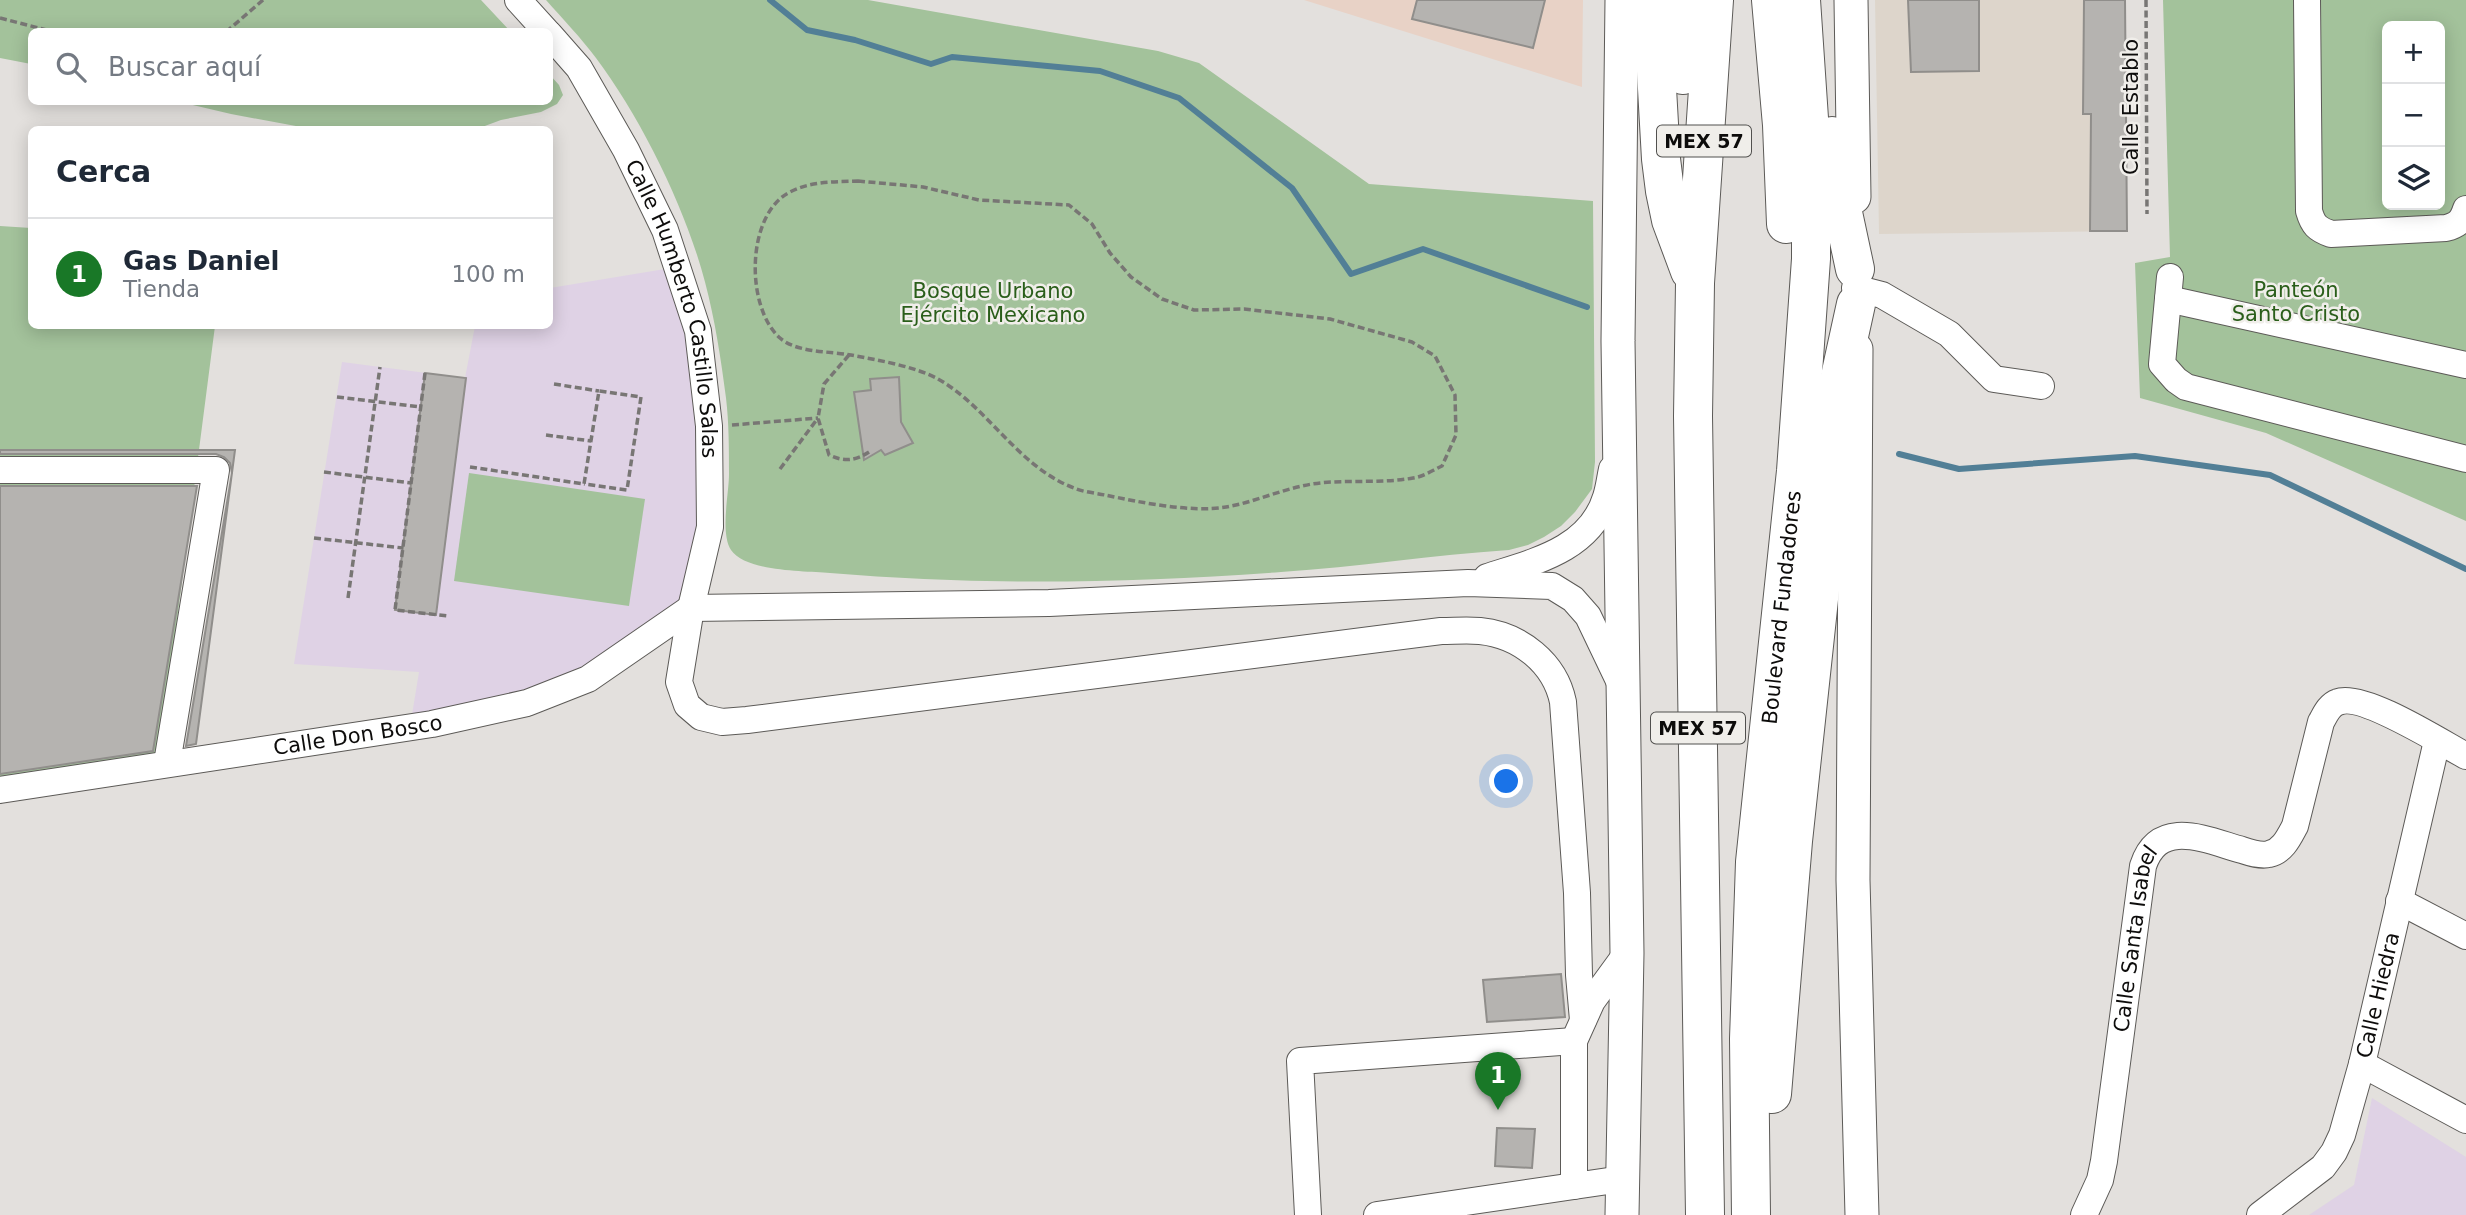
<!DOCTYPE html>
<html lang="es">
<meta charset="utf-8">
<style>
body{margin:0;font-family:"DejaVu Sans",sans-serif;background:#f2f2f3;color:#1f2937}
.controls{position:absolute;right:21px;top:21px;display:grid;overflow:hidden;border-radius:10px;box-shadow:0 4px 18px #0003}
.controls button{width:63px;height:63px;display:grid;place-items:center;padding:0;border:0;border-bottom:2px solid #e0e1e3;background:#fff;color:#1f2937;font:35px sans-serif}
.you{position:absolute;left:1507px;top:782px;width:24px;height:24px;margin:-18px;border:5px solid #fff;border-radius:50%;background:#1a73e8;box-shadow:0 0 0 10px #1a73e833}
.badge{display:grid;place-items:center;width:46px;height:46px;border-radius:50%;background:#197827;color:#fff;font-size:23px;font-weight:700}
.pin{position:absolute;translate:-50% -58px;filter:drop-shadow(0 2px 4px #0008)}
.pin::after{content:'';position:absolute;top:37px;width:24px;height:21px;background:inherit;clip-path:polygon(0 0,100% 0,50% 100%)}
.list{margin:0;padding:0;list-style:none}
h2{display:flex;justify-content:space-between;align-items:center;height:91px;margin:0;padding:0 28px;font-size:30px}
h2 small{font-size:23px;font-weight:400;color:#747a83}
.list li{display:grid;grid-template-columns:46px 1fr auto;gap:21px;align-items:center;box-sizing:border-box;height:112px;padding:0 28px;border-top:2px solid #e0e1e3}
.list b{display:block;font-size:26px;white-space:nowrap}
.list p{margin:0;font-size:23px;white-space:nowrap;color:#747a83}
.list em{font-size:23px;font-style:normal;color:#747a83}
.icon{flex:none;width:38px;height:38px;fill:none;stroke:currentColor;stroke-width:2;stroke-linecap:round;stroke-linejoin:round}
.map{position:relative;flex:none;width:2466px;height:1215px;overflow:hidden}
.search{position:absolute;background:#fff;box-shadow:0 4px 18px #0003;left:28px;top:28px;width:525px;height:77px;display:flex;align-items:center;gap:18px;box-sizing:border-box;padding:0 24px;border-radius:10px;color:#747a83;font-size:26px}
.panel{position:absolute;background:#fff;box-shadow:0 4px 18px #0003;left:28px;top:126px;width:525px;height:203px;border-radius:10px}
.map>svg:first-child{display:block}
</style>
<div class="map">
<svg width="2466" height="1215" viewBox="0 0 2466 1215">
<rect width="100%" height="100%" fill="#e3e0dd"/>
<path fill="#e8d2c6" d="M1304 0H1583L1582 87Z"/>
<path fill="#ddd5cb" d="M1875 0H2125L2127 231 1879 234Z"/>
<g fill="#dfd2e5">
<path d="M677 267 709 426 691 608 588 679 410 727 419 672 294 664 342 362 465 378 475 326H550V288Z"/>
<path d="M2372 1098 2466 1157V1215H2309L2354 1185Z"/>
</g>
<g fill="#a3c29b" fill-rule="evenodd">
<path d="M0 0H481L510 31 32 32 31 64 0 58Z"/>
<path d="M546 0H868L1158 51 1199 63 1369 184 1593 201 1595 462 1592 489 1575 512 1561 526 1544 537 1528 545 1509 550C1433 555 1357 567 1281 572 1131 583 980 586 830 573 805 571 746 572 731 550 720 533 729 494 729 474 729 450 729 423 726 398 721 359 715 320 705 282 686 209 641 118 596 58 581 38 563 19 546 0Z"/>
<path d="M2163 0H2466V521L2266 433 2140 398 2135 263 2170 257ZM2387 26H2440V205H2387Z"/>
<path d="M550 75 559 85 563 95 557 104 541 112 501 120 474 130 312 129 231 114 180 102H550Z"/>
<path d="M0 226 31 228 32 326H215L159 759 0 786Z"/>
<path d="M469 473 645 499 629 606 454 581Z"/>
</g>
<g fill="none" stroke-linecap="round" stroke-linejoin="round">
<g stroke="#527f96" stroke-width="6">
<path d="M770 0 807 30 855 40 931 64 952 57 1100 71 1179 98 1292 188 1351 274 1423 249 1587 307"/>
<path d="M1899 454 1959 469 2135 456 2270 475 2466 569"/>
</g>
</g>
<g fill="#b5b3b0" stroke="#908e8b" stroke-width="2">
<path d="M1417 0H1545L1533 48 1412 19Z"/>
<path d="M1908 0H1979V71L1911 72Z"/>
<path d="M2084 0H2125L2127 231H2090L2091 114H2083Z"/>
<path d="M425 373 466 378 436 615 395 610Z"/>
<path d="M899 377 901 422 913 443 885 455 881 450 864 460 854 392 871 390 870 379Z"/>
<path d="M0 450H235L196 744 186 746 232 473 230 463 224 457 216 454H0Z"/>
<path d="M0 486H197L153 751 0 774Z"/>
<path d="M1561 974 1565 1017 1487 1022 1483 980Z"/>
<path d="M1497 1128 1535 1129 1532 1168 1495 1166Z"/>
</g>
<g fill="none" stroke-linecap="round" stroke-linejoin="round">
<g stroke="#5c5a57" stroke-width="28">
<g id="minor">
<path d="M518 0 547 32"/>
<path d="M2307 0 2309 211C2313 225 2317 229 2331 234L2446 228C2458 225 2462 221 2466 209"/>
<path id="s1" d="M550 35 579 68 626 150 665 230 698 331 709 426 710 527 691 608 679 682 687 705 701 717 722 722 747 720 1441 631C1454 631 1467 630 1480 631 1520 635 1555 663 1563 702L1577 893 1579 975 1583 1020"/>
<path d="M2170 277 2162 364 2176 380 2186 387 2466 459"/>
<path d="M1855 288 1882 295 1949 334 1994 379 2041 386"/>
<path d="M2168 299 2466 365"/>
<path d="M0 470H216L167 763"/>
<path d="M1487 577C1533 562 1590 550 1606 497 1609 488 1610 478 1612 469"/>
<path d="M691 608 1049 603 1468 583 1552 586 1573 599 1588 616 1621 685"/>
<path id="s2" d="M0 790 432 724 527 703 588 679 691 608"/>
<path d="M2399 901 2466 936"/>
<path d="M2362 1064 2466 1120"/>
<path d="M1622 1179 1574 1186V1041L1592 1001 1627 953"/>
<path d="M1308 1215 1300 1061 1574 1041"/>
<path d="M1377 1215 1574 1186"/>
<path id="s3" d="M2084 1215 2100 1180 2104 1161 2143 866C2159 817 2206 840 2242 850 2251 853 2261 856 2269 854 2283 851 2289 837 2295 826L2321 722C2325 715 2329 705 2338 702 2362 692 2442 743 2466 756"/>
<path id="s4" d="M2260 1215 2323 1167 2334 1152 2342 1135 2362 1064 2437 741"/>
</g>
</g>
<g stroke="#5c5a57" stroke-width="35">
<g id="major">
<path d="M1622 0 1618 341 1627 953 1622 1215"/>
<path d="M1851 0 1854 197"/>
<path d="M1856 349 1853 880 1862 1215"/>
</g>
</g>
<g stroke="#5c5a57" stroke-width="40">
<g id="highway">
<path d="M1652 0 1661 159 1665 191 1671 220 1690 271"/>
<path d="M1771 0 1782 125 1786 224"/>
<path d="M1683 75 1686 0"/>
<path d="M1832 136 1839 194 1855 269"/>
<path d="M1772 1094 1793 841 1822 571 1838 386 1856 304"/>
<path d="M1705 1215 1693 416 1695 283 1714 0"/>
<path id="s5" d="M1751 1215 1749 1039 1755 862 1796 471 1811 259V148L1801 0"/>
</g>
</g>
<g stroke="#787674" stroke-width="3.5" stroke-dasharray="7 3.5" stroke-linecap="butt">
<path d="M2146 0 2147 214"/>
<path d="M0 18 54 32"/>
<path d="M226 32 263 0"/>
<path d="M858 181 923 187 979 200 1069 205 1092 224 1110 253 1131 277 1162 299 1194 310 1244 309 1330 319 1412 342 1435 356 1455 395 1456 435 1442 466C1433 470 1423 477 1413 478 1380 484 1345 479 1312 484 1282 489 1255 502 1226 507 1191 513 1139 502 1105 495 1095 493 1083 492 1074 488 1018 467 988 407 938 379 914 366 877 360 851 355 829 351 797 353 780 338 745 307 746 214 790 192 811 181 835 182 858 181Z"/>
<path d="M849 355 824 384 818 418 829 455C844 462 855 461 869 452"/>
<path d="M425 373 395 610 448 616"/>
<path d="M554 384 599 391"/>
<path d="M337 397 421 407"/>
<path d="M732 425 818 418"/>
<path d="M546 435 591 441"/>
<path d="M470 467 584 484 599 391 641 397 627 490 584 484"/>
<path d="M780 469 818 418"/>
<path d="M324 472 411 483"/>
<path d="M314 538 403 548"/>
<path d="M348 598 380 367"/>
</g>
<use href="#minor" stroke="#fff" stroke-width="26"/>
<use href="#major" stroke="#fff" stroke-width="33"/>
<use href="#highway" stroke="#fff" stroke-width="38"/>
</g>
<g text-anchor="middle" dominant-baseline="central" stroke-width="5" stroke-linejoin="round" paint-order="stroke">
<g fill="#f0eeea" stroke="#51504e" stroke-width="2">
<rect x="1657" y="125.5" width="94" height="31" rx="5"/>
<rect x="1651" y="712.5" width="94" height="31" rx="5"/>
</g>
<g font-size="19" font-weight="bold" fill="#0d0c0b">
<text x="1704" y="141">MEX 57</text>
<text x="1698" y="728">MEX 57</text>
</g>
<g font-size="21" fill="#0d0c0b" stroke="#f0eeea">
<text transform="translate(2131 107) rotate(-90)">Calle Establo</text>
<text stroke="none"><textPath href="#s1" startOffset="306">Calle Humberto Castillo Salas</textPath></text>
<text stroke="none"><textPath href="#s5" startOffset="609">Boulevard Fundadores</textPath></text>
<text stroke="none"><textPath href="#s2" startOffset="362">Calle Don Bosco</textPath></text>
<text stroke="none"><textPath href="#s3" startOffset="282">Calle Santa Isabel</textPath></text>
<text stroke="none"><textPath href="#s4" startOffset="261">Calle Hiedra</textPath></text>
</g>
<g font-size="21" fill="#2a5e1a" stroke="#f0eeea">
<text x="2296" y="290">Panteón<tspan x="2296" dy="24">Santo Cristo</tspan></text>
<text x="993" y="291">Bosque Urbano<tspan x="993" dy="24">Ejército Mexicano</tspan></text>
</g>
</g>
</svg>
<div class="controls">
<button>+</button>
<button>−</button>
<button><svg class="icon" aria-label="layers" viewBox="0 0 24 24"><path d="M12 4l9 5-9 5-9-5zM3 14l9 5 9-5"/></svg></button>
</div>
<div class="you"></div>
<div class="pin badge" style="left:1498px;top:1110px">1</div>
<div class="search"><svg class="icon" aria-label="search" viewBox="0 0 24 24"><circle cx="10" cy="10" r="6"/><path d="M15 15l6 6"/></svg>Buscar aquí</div>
<section class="panel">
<h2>Cerca<small></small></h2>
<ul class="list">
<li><span class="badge">1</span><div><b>Gas Daniel</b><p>Tienda</p></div><em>100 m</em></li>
</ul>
</section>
</div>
